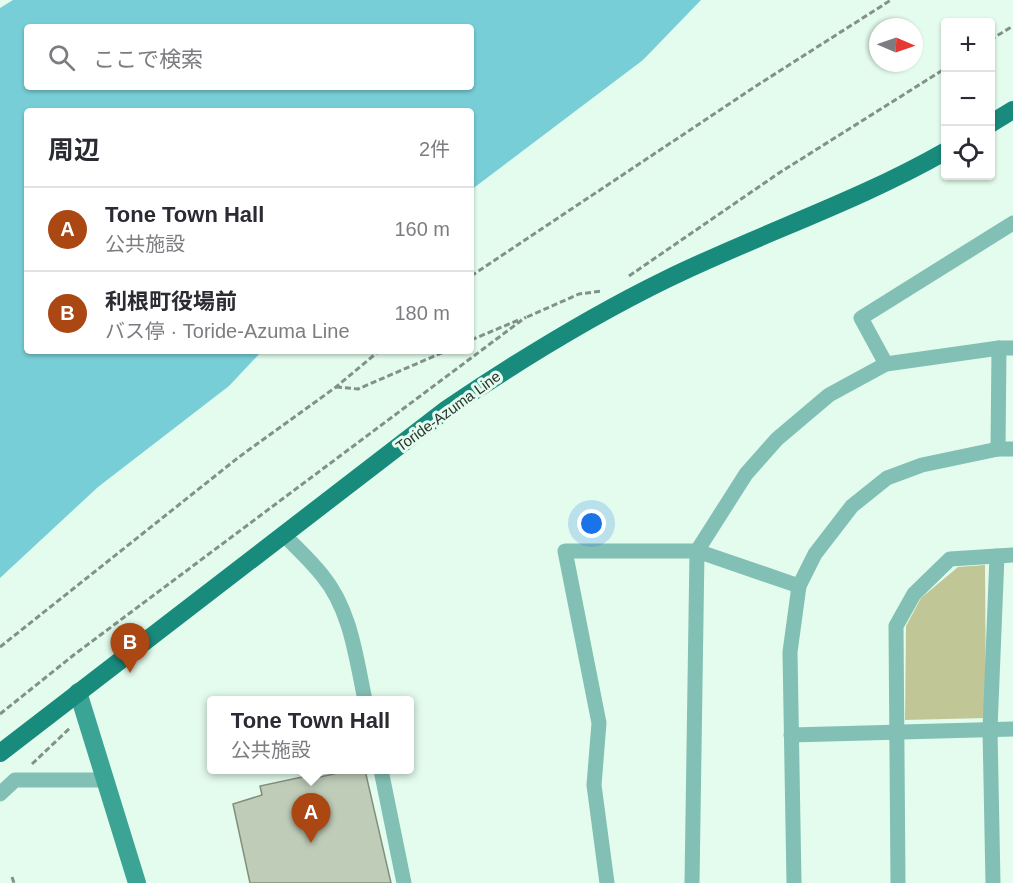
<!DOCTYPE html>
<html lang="ja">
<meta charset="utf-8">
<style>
body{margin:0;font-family:Arial,"Noto Sans JP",sans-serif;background:#f7f7f7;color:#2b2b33}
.controls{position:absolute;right:18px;top:18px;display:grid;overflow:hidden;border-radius:6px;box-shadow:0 2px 4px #0004}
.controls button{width:54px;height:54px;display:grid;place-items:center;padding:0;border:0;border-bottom:2px solid #e1e1e2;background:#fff;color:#2b2b33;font:30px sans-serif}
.compass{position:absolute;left:869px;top:18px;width:54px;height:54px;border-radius:50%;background:#fff;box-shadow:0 2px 4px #0004;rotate:92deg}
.you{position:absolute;left:592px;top:524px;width:21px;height:21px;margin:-15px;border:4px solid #fff;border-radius:50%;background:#1a73e8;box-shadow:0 0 0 9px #1a73e833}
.badge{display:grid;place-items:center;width:39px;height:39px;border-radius:50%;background:#aa4712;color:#fff;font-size:20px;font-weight:700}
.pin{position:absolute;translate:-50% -50px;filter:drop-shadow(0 2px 3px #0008)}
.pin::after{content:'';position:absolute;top:32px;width:21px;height:18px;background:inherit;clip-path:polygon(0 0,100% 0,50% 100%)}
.popup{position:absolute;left:207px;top:696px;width:207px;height:78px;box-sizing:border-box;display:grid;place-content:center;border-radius:6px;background:#fff;filter:drop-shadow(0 2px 4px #0005);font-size:20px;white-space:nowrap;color:#7c7c81}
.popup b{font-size:22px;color:#2b2b33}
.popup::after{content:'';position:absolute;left:50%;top:100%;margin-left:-12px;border:12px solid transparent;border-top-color:#fff}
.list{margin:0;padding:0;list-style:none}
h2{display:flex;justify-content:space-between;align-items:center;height:78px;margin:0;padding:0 24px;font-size:26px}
h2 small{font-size:20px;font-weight:400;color:#7c7c81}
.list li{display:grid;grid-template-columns:39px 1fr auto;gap:18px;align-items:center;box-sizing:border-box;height:84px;padding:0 24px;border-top:2px solid #e1e1e2}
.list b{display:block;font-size:22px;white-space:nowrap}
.list p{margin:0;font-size:20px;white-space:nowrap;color:#7c7c81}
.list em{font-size:20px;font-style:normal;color:#7c7c81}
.icon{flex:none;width:33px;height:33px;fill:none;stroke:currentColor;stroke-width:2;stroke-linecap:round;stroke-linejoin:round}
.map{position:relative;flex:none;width:1013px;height:883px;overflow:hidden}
.search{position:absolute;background:#fff;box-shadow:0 2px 4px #0004;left:24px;top:24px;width:450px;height:66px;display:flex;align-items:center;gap:15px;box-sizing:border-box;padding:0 21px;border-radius:6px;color:#7c7c81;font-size:22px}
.panel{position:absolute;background:#fff;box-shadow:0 2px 4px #0004;left:24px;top:108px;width:450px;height:246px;border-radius:6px}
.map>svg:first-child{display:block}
</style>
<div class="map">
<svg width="1013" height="883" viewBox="0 0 1013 883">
<rect width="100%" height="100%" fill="#e3fced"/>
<path fill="#c1c697" d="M985 565 986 718 905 720 906 626 921 598 958 567Z"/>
<path fill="#78ced7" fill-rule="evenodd" d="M13 0H701L643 60 471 190V111H27V351H262L229 386 98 487 0 578V8ZM27 27H471V87H27Z"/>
<path fill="#beccb8" stroke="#828f7b" stroke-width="1.5" d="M352 770H365L391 883H250L233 804 262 795 260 786 316 774 320 777Z"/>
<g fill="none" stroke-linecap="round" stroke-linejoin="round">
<g stroke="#819288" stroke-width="3" stroke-dasharray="6 3" stroke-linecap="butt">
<path d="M990 40 1013 26"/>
<path d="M471 276 756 86 891 0"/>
<path d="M629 276 779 173 946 68"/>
<path d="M527 317 579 294 602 291"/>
<path d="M471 340 521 319"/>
<path d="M336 387 358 389 446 351"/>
<path d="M0 647 239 457 336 387 379 351"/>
<path d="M0 714 75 654 526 317"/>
<path d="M32 764 71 727"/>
<path d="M12 877 14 883"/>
</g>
<g stroke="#82bfb4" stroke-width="15">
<path d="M886 364 861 318 1013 223"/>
<path d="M998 449 999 348"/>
<path d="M284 535C297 548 311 561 322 575 351 610 356 658 365 700"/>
<path d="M791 735 1013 729"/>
<path d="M381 770 404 883"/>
<path d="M0 794 15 780H106"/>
<path d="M607 883 594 785 599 723 565 551H697L799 586"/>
<path d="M692 883 697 551 746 474 777 439 829 395 886 364 999 348H1013"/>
<path d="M794 883 790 652 799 586 815 554 852 506 887 478 922 465 998 449H1013"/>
<path d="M898 883 896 626 914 594 950 559 1013 555"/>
<path d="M993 883 990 729 997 556"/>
</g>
<path stroke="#3ba494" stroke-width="18" d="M78 692 137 883"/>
<g stroke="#188b7d" stroke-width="18">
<path d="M990 124 1013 110"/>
<path d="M0 753 447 409C518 361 591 316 667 279 759 234 857 202 946 151"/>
</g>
</g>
<g text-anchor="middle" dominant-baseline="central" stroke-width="6" stroke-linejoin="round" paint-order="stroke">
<g font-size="15" fill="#2a332e" stroke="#e3fced">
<text transform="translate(448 411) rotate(-36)">Toride-Azuma Line</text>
</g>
</g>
</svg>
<div class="controls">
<button>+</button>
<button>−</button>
<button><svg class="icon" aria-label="locate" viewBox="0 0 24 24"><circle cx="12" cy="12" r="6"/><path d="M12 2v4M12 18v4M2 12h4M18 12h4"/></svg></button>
</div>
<svg class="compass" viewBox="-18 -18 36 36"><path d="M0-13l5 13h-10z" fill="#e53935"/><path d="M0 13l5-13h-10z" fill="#7c7c81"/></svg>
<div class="you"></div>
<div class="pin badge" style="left:311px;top:843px">A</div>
<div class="popup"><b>Tone Town Hall</b>公共施設</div>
<div class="pin badge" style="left:130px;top:673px">B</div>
<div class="search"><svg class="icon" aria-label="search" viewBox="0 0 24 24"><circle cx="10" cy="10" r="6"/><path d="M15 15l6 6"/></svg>ここで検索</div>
<section class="panel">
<h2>周辺<small>2件</small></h2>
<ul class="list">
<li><span class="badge">A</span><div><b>Tone Town Hall</b><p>公共施設</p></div><em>160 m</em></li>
<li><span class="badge">B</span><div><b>利根町役場前</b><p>バス停 · Toride-Azuma Line</p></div><em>180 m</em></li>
</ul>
</section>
</div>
